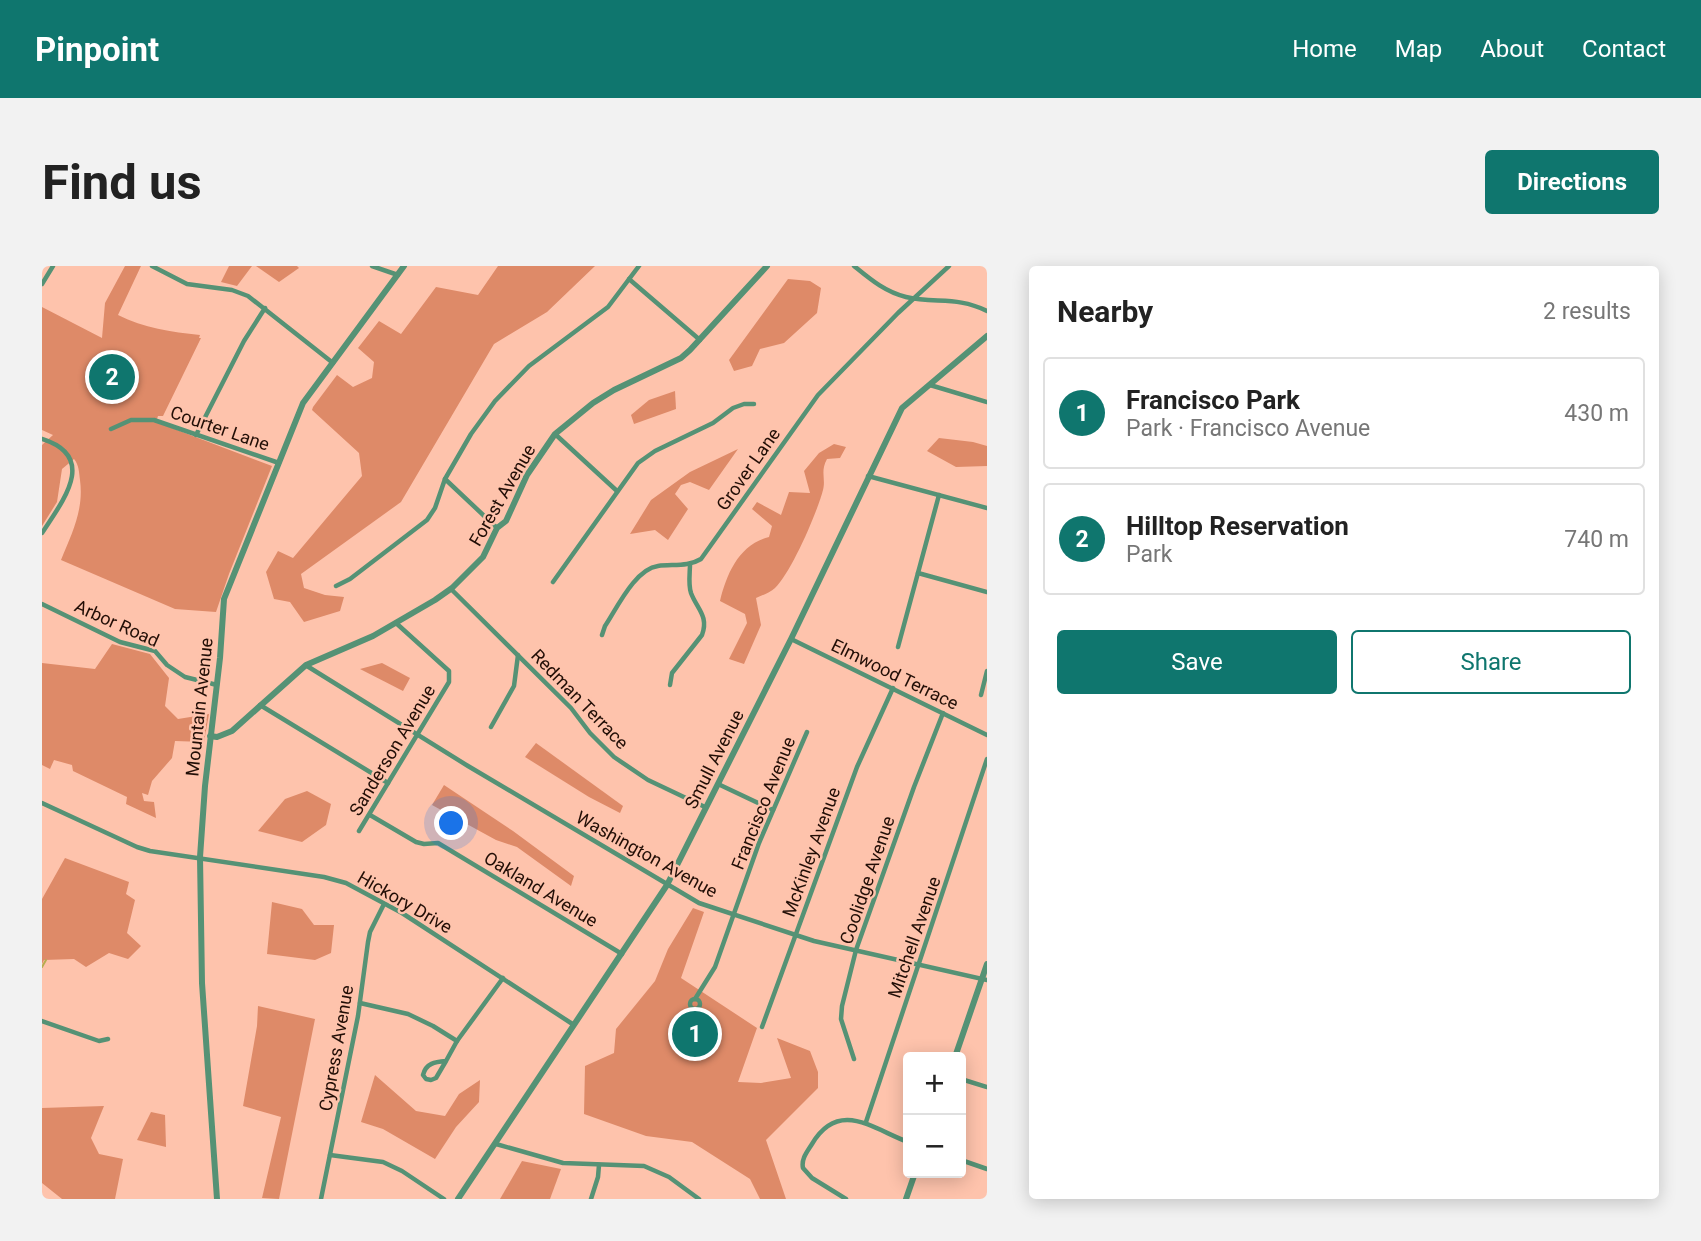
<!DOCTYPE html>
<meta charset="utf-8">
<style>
body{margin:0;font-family:Roboto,sans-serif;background:#f2f2f2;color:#222}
.controls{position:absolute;right:21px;bottom:21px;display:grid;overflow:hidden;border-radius:7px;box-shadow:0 4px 18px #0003}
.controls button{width:63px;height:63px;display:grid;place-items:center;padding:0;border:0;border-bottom:2px solid #e0e0e0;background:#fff;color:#222;font:35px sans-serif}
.you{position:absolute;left:410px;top:558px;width:24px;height:24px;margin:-18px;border:5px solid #fff;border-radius:50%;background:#1a73e8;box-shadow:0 0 0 10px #1a73e833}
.badge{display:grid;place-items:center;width:46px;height:46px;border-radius:50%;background:#0f766e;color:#fff;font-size:23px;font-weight:700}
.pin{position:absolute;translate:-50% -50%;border:4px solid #fff;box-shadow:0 2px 7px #0006}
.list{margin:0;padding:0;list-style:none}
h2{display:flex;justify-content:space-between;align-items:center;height:91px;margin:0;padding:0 28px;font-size:30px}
h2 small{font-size:23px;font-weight:400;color:#767676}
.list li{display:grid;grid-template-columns:46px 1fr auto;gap:21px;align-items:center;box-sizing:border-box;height:112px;margin:0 14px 14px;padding:0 14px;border:2px solid #e0e0e0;border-radius:7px}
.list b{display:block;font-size:26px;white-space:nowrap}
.list p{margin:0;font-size:23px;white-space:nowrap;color:#767676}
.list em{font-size:23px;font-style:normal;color:#767676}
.actions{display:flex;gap:14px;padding:21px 28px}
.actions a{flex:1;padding:16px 0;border:2px solid #0f766e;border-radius:7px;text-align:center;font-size:24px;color:#0f766e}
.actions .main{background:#0f766e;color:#fff}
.map{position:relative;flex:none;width:945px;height:933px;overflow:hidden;border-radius:7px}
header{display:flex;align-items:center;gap:42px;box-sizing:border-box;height:98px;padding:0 35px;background:#0f766e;color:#fff}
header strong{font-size:33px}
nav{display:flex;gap:38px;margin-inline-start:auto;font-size:24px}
.intro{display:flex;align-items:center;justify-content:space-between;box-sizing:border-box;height:168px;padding:0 42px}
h1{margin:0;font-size:49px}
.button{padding:18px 32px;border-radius:7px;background:#0f766e;color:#fff;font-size:24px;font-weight:700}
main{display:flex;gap:42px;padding:0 42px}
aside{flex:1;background:#fff;border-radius:7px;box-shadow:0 4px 18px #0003}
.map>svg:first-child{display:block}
</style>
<header>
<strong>Pinpoint</strong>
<nav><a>Home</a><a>Map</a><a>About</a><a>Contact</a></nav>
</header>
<div class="intro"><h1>Find us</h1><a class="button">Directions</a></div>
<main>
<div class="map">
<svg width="945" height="933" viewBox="0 0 945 933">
<rect width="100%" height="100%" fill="#fec3ac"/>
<g fill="#de8a68">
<path d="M83 0H99L76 49C102 62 129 66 158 69L157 72H159L121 150H116L114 156 230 200 187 308 174 346 133 343 19 294C30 267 42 244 38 214 37 206 37 199 32 193L20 203 15 236 0 260V179L11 169 0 164V41L60 72 63 37Z"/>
<path d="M187 0H210L195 20 179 16Z"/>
<path d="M214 0H255L257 2 237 16Z"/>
<path d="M456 0H553L505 46 452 78 359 236 259 308 262 322 283 329 302 331 298 345 262 356 248 336 232 333 224 306 236 285 251 292 320 210 317 187 270 144 271 141 295 109 311 121 330 112 332 96 316 82 337 55 359 68 394 21 436 29Z"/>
<path d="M746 13 768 15 779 22 775 47 742 77 718 83 710 100 692 105 687 94Z"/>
<path d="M633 125 634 143 592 158 589 149 607 134Z"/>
<path d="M897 172 931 176 945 180V200L914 201 885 185Z"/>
<path d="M792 178 804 181 798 192 785 193C778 206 784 212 781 224 775 247 749 307 733 322 728 327 720 329 714 332L719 359 702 398 687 393 705 357 703 348 678 335C685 307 697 279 727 271L730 260 710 243 715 236 739 249 747 226 768 227 762 205 777 187Z"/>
<path d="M696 183 667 224 648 216 639 219 633 228 646 243 626 274 613 264 588 268 609 234 648 206Z"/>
<path d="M70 378 108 388 127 412 123 440 136 453 167 448 162 476 133 475 130 492 110 515 106 529 100 527 102 535 112 536 114 552 84 538 85 531 31 505 30 499 12 494 8 503 0 499V397L53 403Z"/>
<path d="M340 397 368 412 361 425 318 403Z"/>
<path d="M494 477 581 540 578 547 547 531 483 491Z"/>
<path d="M402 519 471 565 532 610 529 620 475 581 454 574 390 539Z"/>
<path d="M265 525 289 538 284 559 260 576 216 565 243 533Z"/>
<path d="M23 592 87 616 84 628 93 634 85 667 99 680 86 693 67 687 44 701 32 693 2 694 0 698V633Z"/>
<path d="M230 636 260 643 272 659H292L289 687 273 694 225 688Z"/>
<path d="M651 642 662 646 639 712 715 762 696 816 719 817 749 812 735 772 768 785 776 806V822L724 874 744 933H718L708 913 650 876 604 870 542 848 543 800 572 787 574 763 613 715 626 683Z"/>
<path d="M216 740 273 753 237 933 220 932 239 851 201 840 215 760Z"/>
<path d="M333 809 374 845 403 850 417 828 438 814 437 836 414 861 393 893 341 863 319 856Z"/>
<path d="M62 840 49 872 57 888 81 893 73 933H20L0 917V842Z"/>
<path d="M109 846 123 849 124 881 95 874Z"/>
<path d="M480 895 519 903 508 933H458Z"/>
</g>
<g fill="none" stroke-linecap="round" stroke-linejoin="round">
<path stroke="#b7ac50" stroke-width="2" d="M0 701 4 694"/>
<g stroke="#559275" stroke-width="4.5">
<path d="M110 0 145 18 190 24 206 30 291 97"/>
<path d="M330 0 356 9"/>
<path d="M812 0C828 13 843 26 864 31 893 38 915 30 945 45"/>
<path d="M587 13 658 74"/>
<path d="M0 18 11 0"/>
<path d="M888 119 945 136"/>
<path d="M69 163 89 154H112L237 197"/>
<path d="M513 168 575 225"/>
<path d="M154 169 202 75 223 42"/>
<path d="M0 173C57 191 20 236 0 267"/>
<path d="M826 210 945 242"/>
<path d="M403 213 455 262"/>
<path d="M876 307 945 326"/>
<path d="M511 316 596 197 613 185 671 157 691 142 702 138H712"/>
<path d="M294 320 308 313 385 254 393 242 403 213 429 168 453 135 487 100 566 41 597 0"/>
<path d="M409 323 529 442 548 467 572 491 606 514 663 541"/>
<path d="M0 338 78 376 113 385 125 399 143 411 175 419"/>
<path d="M560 369 563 360C575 342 593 303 616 300 631 298 646 301 659 293L776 129 856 47 907 0"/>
<path d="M749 373 945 469"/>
<path d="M856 381 897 229"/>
<path d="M265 400 426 500 657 637 772 675 945 714"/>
<path d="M628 419 630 407 660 369C667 350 655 343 649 327 646 318 648 307 648 298"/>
<path d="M939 429 945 405"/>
<path d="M218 439 346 517"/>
<path d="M449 461 472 420 476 389"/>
<path d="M676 518 731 544"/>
<path d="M0 537 95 581 108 585 282 611 304 617 360 647 532 759"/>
<path d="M328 549 374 576 382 578 396 577 580 688"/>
<path d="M317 565 407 416V405L354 357"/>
<circle cx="653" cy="738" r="5"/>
<path d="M653 733 673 701 717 577 765 466"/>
<path d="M318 737 366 748 391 760 415 775"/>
<path d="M0 755 57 775 66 773"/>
<path d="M720 761 815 501 851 422"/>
<path d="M812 793 799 753 800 740 814 684 872 521 901 447"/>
<path d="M404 795 394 812 389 814 384 813 381 809C384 797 393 796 404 795L415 775 461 712"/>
<path d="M919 813 945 821"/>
<path d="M824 856 945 493"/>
<path d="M454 878 521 897 602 900 627 911 657 933"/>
<path d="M288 889 341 896 360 905 402 933"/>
<path d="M919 894 945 903"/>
<path d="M279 933 316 750 326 676 328 666 342 638"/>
<path d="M549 933 556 911 557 899"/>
<path d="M804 933 770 912 761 902C759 893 765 886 770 878 797 833 831 863 866 876"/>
</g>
<g stroke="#559275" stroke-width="6">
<path d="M168 470 175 471 190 465 264 399 331 370 393 334 410 322 441 291 455 262 464 255 485 209 513 168 551 137 572 124 639 92 648 84 725 0"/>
<path d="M913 791 945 698"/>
<path d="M175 933 160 717 158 591 163 520 178 392 182 333 261 137 362 0"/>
<path d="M416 933 625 619 749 373 860 142 945 70"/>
<path d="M864 933 873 907"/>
</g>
</g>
<g text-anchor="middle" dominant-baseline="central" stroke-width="5" stroke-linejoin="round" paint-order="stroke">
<g font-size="18" fill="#220e06" stroke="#fec3ac">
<text transform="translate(178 162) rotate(19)">Courter Lane</text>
<text transform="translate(706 203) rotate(-55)">Grover Lane</text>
<text transform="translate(460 229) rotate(-60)">Forest Avenue</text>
<text transform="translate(75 357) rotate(24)">Arbor Road</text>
<text transform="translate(853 408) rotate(26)">Elmwood Terrace</text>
<text transform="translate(538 433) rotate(46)">Redman Terrace</text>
<text transform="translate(157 441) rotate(-84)">Mountain Avenue</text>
<text transform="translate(350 484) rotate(-59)">Sanderson Avenue</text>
<text transform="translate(672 493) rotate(-63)">Smull Avenue</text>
<text transform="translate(721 537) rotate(-68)">Francisco Avenue</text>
<text transform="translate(769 586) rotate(-70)">McKinley Avenue</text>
<text transform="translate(605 588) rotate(29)">Washington Avenue</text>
<text transform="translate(825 614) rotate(-71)">Coolidge Avenue</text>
<text transform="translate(499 623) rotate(31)">Oakland Avenue</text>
<text transform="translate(363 636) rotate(30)">Hickory Drive</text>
<text transform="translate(872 671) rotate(-71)">Mitchell Avenue</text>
<text transform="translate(294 782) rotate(-80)">Cypress Avenue</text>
</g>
</g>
</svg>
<div class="controls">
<button>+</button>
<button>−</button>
</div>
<div class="you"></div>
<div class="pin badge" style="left:653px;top:768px">1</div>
<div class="pin badge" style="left:70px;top:111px">2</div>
</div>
<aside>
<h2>Nearby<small>2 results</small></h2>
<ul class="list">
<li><span class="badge">1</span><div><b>Francisco Park</b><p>Park · Francisco Avenue</p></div><em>430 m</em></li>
<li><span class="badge">2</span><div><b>Hilltop Reservation</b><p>Park</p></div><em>740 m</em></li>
</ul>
<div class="actions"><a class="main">Save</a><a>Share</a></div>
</aside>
</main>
